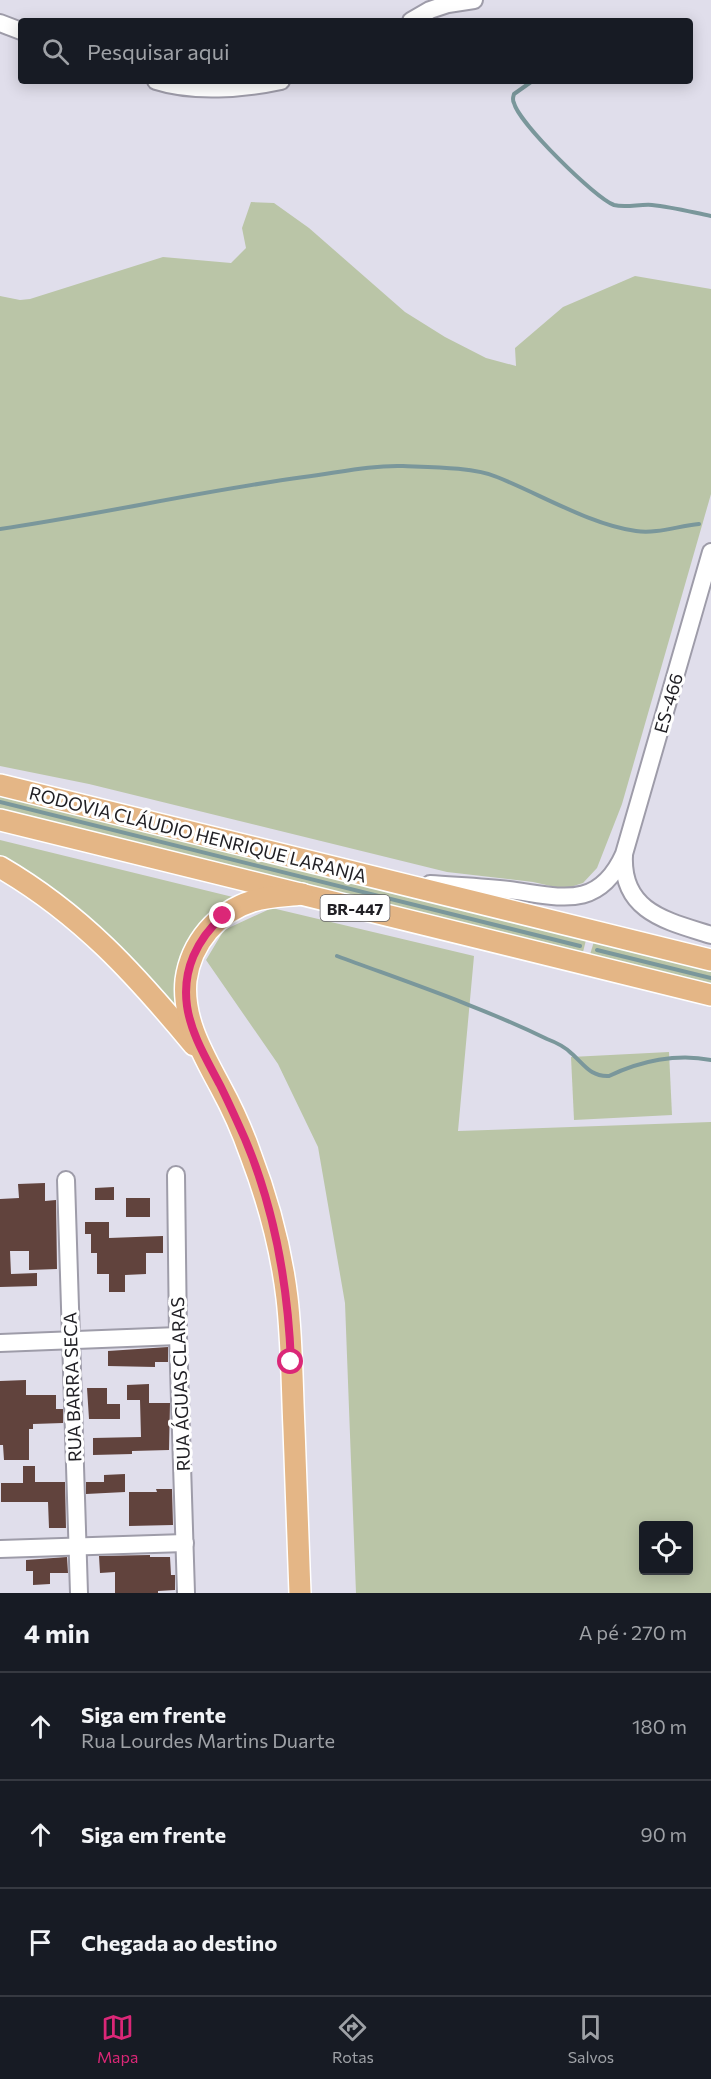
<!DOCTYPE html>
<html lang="pt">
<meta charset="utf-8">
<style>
body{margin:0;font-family:Commissioner,sans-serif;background:#242831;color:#f1f3f6}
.controls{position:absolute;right:18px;bottom:18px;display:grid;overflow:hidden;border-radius:6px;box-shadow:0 3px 15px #0003}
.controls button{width:54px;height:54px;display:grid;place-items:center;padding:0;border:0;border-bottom:2px solid #363941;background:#171b24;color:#f1f3f6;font:30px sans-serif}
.stop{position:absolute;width:18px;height:18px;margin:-14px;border:4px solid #db2777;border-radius:50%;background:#fff}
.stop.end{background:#db2777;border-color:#fff;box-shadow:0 2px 6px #0008}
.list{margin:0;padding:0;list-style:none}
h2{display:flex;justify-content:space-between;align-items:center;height:78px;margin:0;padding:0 24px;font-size:26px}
h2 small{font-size:20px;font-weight:400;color:#9ea1a6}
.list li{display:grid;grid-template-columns:39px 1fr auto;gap:18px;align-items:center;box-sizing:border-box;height:108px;padding:0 24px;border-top:2px solid #363941}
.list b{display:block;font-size:22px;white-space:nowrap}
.list p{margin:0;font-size:20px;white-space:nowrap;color:#9ea1a6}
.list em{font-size:20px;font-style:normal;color:#9ea1a6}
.icon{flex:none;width:33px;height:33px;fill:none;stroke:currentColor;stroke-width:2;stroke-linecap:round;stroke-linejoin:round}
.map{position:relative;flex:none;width:711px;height:1593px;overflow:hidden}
.search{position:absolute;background:#171b24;box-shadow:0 3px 15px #0003;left:18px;right:18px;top:18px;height:66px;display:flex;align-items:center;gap:15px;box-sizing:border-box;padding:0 21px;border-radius:6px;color:#9ea1a6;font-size:22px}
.sheet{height:402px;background:#171b24}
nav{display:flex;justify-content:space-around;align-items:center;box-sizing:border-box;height:84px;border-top:2px solid #363941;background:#171b24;font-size:16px;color:#9ea1a6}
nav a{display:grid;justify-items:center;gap:3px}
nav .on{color:#db2777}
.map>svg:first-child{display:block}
</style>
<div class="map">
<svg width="711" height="1593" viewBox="0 0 711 1593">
<rect width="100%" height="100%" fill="#e0deeb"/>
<g fill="#bac5a7" fill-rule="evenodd">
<path d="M251 202 274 203 309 228 405 312 445 337 486 358 516 366 515 348 563 307 635 276 711 289V494L622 804 597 868 583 883 564 889 533 882 447 872 89 784 0 766V296L20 300 30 299 163 257 231 263 246 248 242 228Z"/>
<path d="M0 791 587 936 582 956 0 812Z"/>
<path d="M0 840 241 899 218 913 181 1020 17 866 0 856Z"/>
<path d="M272 908 474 956 458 1131 711 1122V1593H356L345 1303 318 1147 278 1064 206 960 224 930ZM644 1526H688V1570H644Z"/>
<path d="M595 938 711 967V988L589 958Z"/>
<path d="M669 1052 672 1115 574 1120 571 1057Z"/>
</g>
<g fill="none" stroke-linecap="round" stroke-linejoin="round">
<g stroke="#7a979b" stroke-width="4">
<path d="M531 82 514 94C513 98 512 99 514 103 519 123 595 198 614 205 625 208 640 204 652 205 672 207 691 212 711 216"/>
<path d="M0 529C102 514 202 491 304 477 337 473 369 465 403 466 428 467 475 467 497 477 540 494 591 525 636 531 657 534 678 526 699 524"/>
<path d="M0 802 580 946"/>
<path d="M597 950 711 978"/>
<path d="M337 956C407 982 479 1006 547 1039 555 1042 565 1047 571 1053 584 1064 590 1077 609 1076 640 1061 677 1053 711 1060"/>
</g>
</g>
<g fill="#61433d">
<path d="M45 1183V1201L56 1200 57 1269 29 1270V1251H10L11 1274 37 1273V1286L0 1287V1199L19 1198 18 1184Z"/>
<path d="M114 1187V1200H95V1188Z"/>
<rect x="126" y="1198" width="24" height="19"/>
<path d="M85 1222H109V1238L163 1236V1253H146V1274L125 1275V1292H109V1274H97V1253H91V1234H85Z"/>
<path d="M168 1347V1362H155V1367L108 1366V1351Z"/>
<path d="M26 1380V1395H56V1409H63V1423L33 1424V1429H29V1460H4L3 1445H0V1381Z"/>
<path d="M149 1384V1403H170L169 1450 132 1451V1454L93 1455V1438L141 1437 140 1400H127V1385Z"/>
<path d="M87 1388H107V1404H120V1419H89Z"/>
<path d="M23 1466H35V1482H65L66 1528H49L48 1502H1V1483H23Z"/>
<path d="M125 1474V1492L86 1494V1482H104V1475Z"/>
<path d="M156 1489H172L173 1525 129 1526V1492H157Z"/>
<path d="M150 1555V1557H170L171 1575H175V1590L158 1591V1593H115V1572L100 1573 99 1556Z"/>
<path d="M67 1557 68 1573H50V1584L33 1585V1571H26V1560Z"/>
</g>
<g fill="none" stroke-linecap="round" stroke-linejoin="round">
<g stroke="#9e9ca9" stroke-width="20">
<g id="minor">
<path d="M411 21 430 10 448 4 474 0"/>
<path d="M0 23 21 31"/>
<path d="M156 81C193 93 244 89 281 81"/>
<path d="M624 855C621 912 667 921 711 935"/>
<path d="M430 884C456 886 483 887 509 890 558 896 598 912 624 854L711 552"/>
<path d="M176 1175 178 1336 186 1593"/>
<path d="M66 1180 79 1593"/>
<path d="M0 1343 178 1336"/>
<path d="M0 1549 185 1543"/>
</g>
</g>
<g stroke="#fff" stroke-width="24">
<g id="major">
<path d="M0 785 711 960"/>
<path d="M0 820 711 995"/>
<path d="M0 867C81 914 135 974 194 1045"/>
<path d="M300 1593C298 1538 296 1484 294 1429 292 1386 292 1341 287 1298 281 1248 268 1200 250 1153 242 1130 232 1108 220 1086 203 1054 182 1019 186 980 191 943 217 912 253 901 268 896 286 896 302 894"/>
</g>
</g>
<use href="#minor" stroke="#fff" stroke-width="16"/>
<use href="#major" stroke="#e4b686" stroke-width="21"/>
</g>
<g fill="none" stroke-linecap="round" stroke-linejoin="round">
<path stroke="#db2777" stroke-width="8" d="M223 916C197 939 182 970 187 1006 191 1034 207 1060 220 1085 229 1103 237 1121 245 1139 275 1210 288 1286 291 1362"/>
</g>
<g text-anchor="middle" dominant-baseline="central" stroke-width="6" stroke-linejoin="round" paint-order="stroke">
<rect fill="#fff" stroke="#646366" stroke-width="1.5" x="320.5" y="895" width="69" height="26" rx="4.5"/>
<g font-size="16" font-weight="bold" fill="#212025">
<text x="355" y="908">BR-447</text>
</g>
<g font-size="18" fill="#212025" stroke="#fff">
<text transform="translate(668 703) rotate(-74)">ES-466</text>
<text transform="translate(198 834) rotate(14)">RODOVIA CLÁUDIO HENRIQUE LARANJA</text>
<text transform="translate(180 1384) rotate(-92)">RUA ÁGUAS CLARAS</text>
<text transform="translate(72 1387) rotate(-92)">RUA BARRA SECA</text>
</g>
</g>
</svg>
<div class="controls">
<button><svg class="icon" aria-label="locate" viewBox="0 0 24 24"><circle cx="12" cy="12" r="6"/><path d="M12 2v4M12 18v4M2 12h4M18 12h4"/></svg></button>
</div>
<div class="stop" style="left:291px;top:1362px"></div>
<div class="stop end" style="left:223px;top:916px"></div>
<div class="search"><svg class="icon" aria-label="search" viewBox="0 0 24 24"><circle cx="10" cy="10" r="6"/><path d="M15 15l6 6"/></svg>Pesquisar aqui</div>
</div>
<section class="sheet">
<h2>4 min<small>A pé · 270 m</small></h2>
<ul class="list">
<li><svg class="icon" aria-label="ahead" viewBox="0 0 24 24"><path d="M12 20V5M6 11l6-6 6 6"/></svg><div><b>Siga em frente</b><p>Rua Lourdes Martins Duarte</p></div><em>180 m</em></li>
<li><svg class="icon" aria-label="ahead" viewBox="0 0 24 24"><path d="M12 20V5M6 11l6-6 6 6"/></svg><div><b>Siga em frente</b></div><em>90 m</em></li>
<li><svg class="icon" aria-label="arrive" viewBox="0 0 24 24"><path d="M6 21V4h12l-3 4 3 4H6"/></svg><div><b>Chegada ao destino</b></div></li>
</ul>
</section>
<nav>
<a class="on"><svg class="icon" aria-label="map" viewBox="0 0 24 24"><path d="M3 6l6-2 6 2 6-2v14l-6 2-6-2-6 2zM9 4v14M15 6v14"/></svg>Mapa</a>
<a><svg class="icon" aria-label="directions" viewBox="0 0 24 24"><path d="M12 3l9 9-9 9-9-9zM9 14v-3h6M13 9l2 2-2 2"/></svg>Rotas</a>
<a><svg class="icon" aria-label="saved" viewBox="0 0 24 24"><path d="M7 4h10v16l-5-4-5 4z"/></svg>Salvos</a>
</nav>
